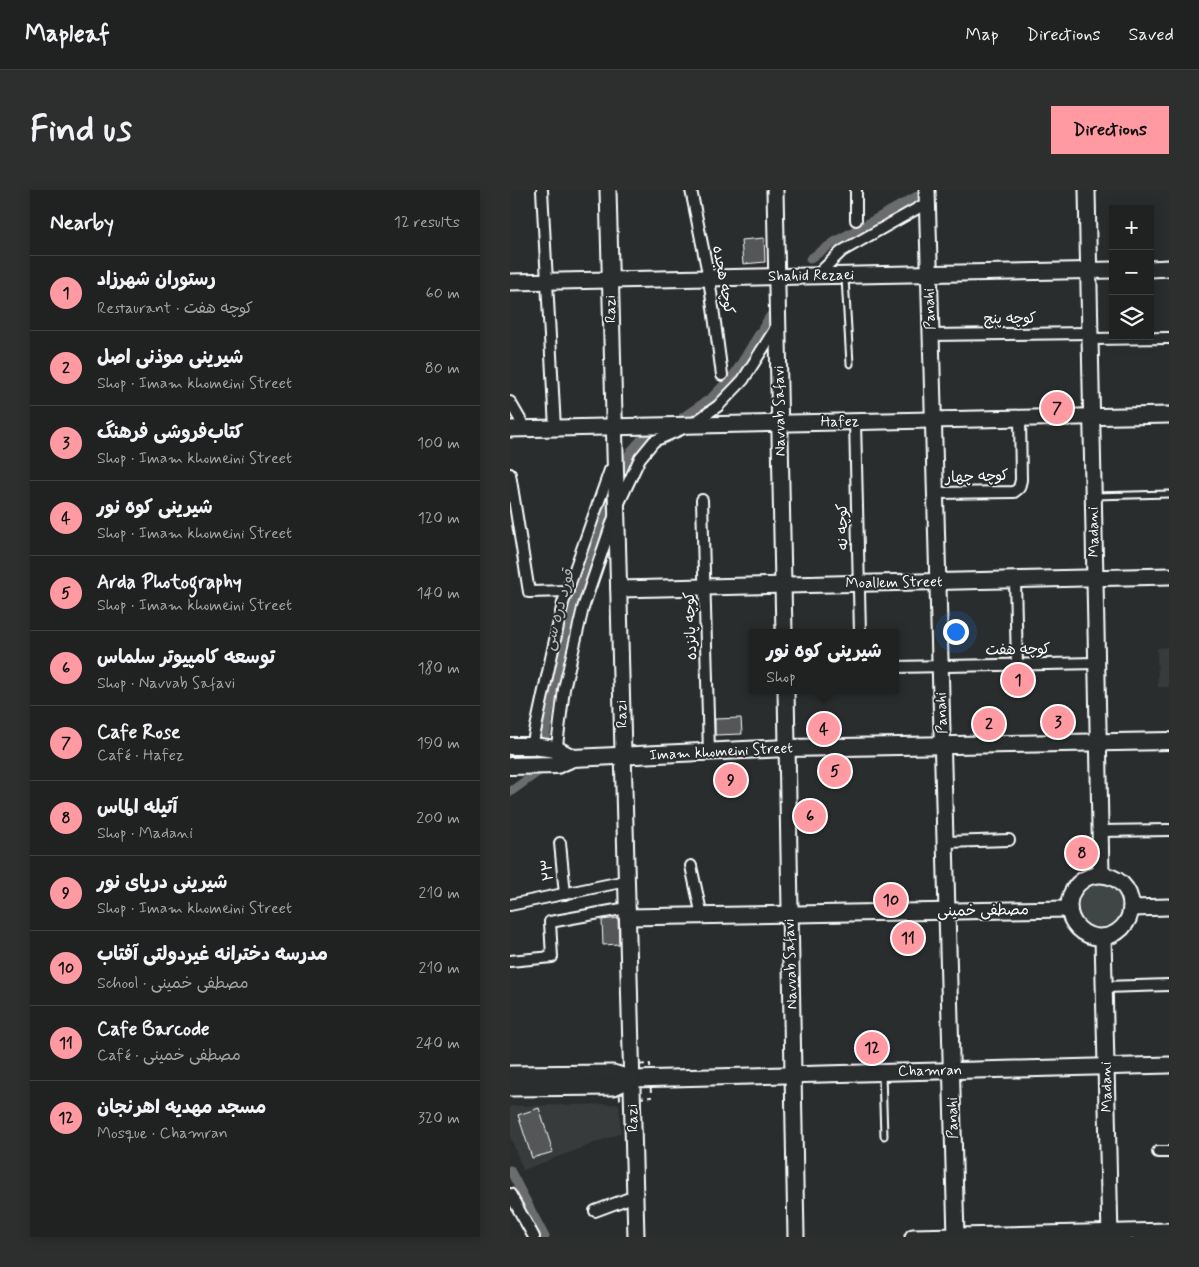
<!DOCTYPE html>
<meta charset="utf-8">
<style>
body{margin:0;font-family:Mynerve,"Playpen Sans Arabic",sans-serif;background:#2d2f2f;color:#f1f3f6}
.controls{position:absolute;right:15px;top:15px;display:grid;overflow:hidden;border-radius:0px;box-shadow:0 2px 12px #0003}
.controls button{width:45px;height:45px;display:grid;place-items:center;padding:0;border:0;border-bottom:1px solid #3d3f40;background:#202222;color:#f1f3f6;font:25px sans-serif}
.you{position:absolute;left:445px;top:441px;width:18px;height:18px;margin:-12px;border:4px solid #fff;border-radius:50%;background:#1a73e8;box-shadow:0 0 0 8px #1a73e833}
.badge{display:grid;place-items:center;width:32px;height:32px;border-radius:50%;background:#ff9aa2;color:#111;font-size:16px;font-weight:700}
.pin{position:absolute;translate:-50% -50%;border:2px solid #fff;box-shadow:0 1px 5px #0006}
.popup{position:absolute;left:239px;top:439px;width:150px;height:65px;box-sizing:border-box;display:grid;place-content:center;border-radius:0px;background:#202222;filter:drop-shadow(0 1px 4px #0005);font-size:16px;white-space:nowrap;color:#a2a4a5}
.popup b{font-size:19px;color:#f1f3f6}
.popup::after{content:'';position:absolute;left:50%;top:100%;margin-left:-10px;border:10px solid transparent;border-top-color:#202222}
.list{margin:0;padding:0;list-style:none}
h2{display:flex;justify-content:space-between;align-items:center;height:65px;margin:0;padding:0 20px;font-size:21px}
h2 small{font-size:16px;font-weight:400;color:#a2a4a5}
.list li{display:grid;grid-template-columns:32px 1fr auto;gap:15px;align-items:center;box-sizing:border-box;height:75px;padding:0 20px;border-top:1px solid #3d3f40}
.list b{display:block;font-size:19px;white-space:nowrap}
.list p{margin:0;font-size:16px;white-space:nowrap;color:#a2a4a5}
.list em{font-size:16px;font-style:normal;color:#a2a4a5}
.icon{flex:none;width:28px;height:28px;fill:none;stroke:currentColor;stroke-width:2;stroke-linecap:round;stroke-linejoin:round}
.map{position:relative;flex:none;width:659px;height:1047px;overflow:hidden;border-radius:0px}
header{display:flex;align-items:center;gap:30px;box-sizing:border-box;height:70px;padding:0 25px;background:#202222;border-bottom:1px solid #3d3f40}
header strong{font-size:24px}
nav{display:flex;gap:28px;margin-inline-start:auto;font-size:18px}
.intro{display:flex;align-items:center;justify-content:space-between;box-sizing:border-box;height:120px;padding:0 30px}
h1{margin:0;font-size:35px}
.button{padding:12px 22px;border-radius:0px;background:#ff9aa2;color:#111;font-size:18px;font-weight:700}
main{display:flex;gap:30px;padding:0 30px}
aside{flex:1;background:#202222;border-radius:0px;box-shadow:0 2px 12px #0003}
.map>svg:first-child{display:block}
</style>
<header>
<strong>Mapleaf</strong>
<nav><a>Map</a><a>Directions</a><a>Saved</a></nav>
</header>
<div class="intro"><h1>Find us</h1><a class="button">Directions</a></div>
<main>
<aside>
<h2>Nearby<small>12 results</small></h2>
<ul class="list">
<li><span class="badge">1</span><div><b>رستوران شهرزاد</b><p>Restaurant · کوچه هفت</p></div><em>60 m</em></li>
<li><span class="badge">2</span><div><b>شیرینی موذنی اصل</b><p>Shop · Imam khomeini Street</p></div><em>80 m</em></li>
<li><span class="badge">3</span><div><b>کتاب‌فروشی فرهنگ</b><p>Shop · Imam khomeini Street</p></div><em>100 m</em></li>
<li><span class="badge">4</span><div><b>شیرینی کوه نور</b><p>Shop · Imam khomeini Street</p></div><em>120 m</em></li>
<li><span class="badge">5</span><div><b>Arda Photography</b><p>Shop · Imam khomeini Street</p></div><em>140 m</em></li>
<li><span class="badge">6</span><div><b>توسعه کامپیوتر سلماس</b><p>Shop · Navvab Safavi</p></div><em>180 m</em></li>
<li><span class="badge">7</span><div><b>Cafe Rose</b><p>Café · Hafez</p></div><em>190 m</em></li>
<li><span class="badge">8</span><div><b>آتیله الماس</b><p>Shop · Madani</p></div><em>200 m</em></li>
<li><span class="badge">9</span><div><b>شیرینی دریای نور</b><p>Shop · Imam khomeini Street</p></div><em>210 m</em></li>
<li><span class="badge">10</span><div><b>مدرسه دخترانه غیردولتی آفتاب</b><p>School · مصطفی خمینی</p></div><em>210 m</em></li>
<li><span class="badge">11</span><div><b>Cafe Barcode</b><p>Café · مصطفی خمینی</p></div><em>240 m</em></li>
<li><span class="badge">12</span><div><b>مسجد مهدیه اهرنجان</b><p>Mosque · Chamran</p></div><em>320 m</em></li>
</ul>
</aside>
<div class="map">
<svg width="659" height="1047" viewBox="0 0 659 1047">
<rect width="100%" height="100%" fill="#2a2d2e"/>
<filter id="ink" filterUnits="userSpaceOnUse"><feTurbulence type="fractalNoise" baseFrequency=".02" numOctaves="2"/><feDisplacementMap in="SourceGraphic" scale="10" xChannelSelector="R" yChannelSelector="G"/><feConvolveMatrix kernelMatrix="1 2 1 2 8 2 1 2 1" color-interpolation-filters="sRGB"/></filter>
<g filter="url(#ink)">
<g fill="#373a3b">
<path d="M659 457V497H648L647 458Z"/>
<path d="M109 914 111 943 13 980 0 946V916Z"/>
</g>
<circle fill="#414445" stroke="#a0a2a2" cx="590" cy="716" r="24"/>
<g fill="none" stroke-linecap="round" stroke-linejoin="round">
<g stroke="#6a6c6d" stroke-width="9">
<path d="M300 69 326 51 409 5"/>
<path d="M173 227 201 208 225 183 260 126"/>
<path d="M109 284 121 261 138 242"/>
<path d="M35 548 43 497 62 415 102 303"/>
<path d="M0 602 32 579"/>
<path d="M0 980 35 1047"/>
</g>
</g>
<g fill="#555758" stroke="#fff">
<path d="M254 48 255 72 233 74 231 50Z"/>
<path d="M231 528 232 544 205 545V529Z"/>
<path d="M108 728 109 754 93 755 92 730Z"/>
<path d="M29 918 43 962 22 968 8 925Z"/>
</g>
<g fill="none" stroke-linecap="round" stroke-linejoin="round">
<g stroke="#fff" stroke-width="9">
<g id="lane">
<path d="M335 88 340 174"/>
<path d="M585 306 659 304"/>
<path d="M372 884 374 946"/>
</g>
</g>
<g stroke="#fff" stroke-width="14">
<g id="street">
<path d="M32 0 45 238"/>
<path d="M181 0 199 88 212 185"/>
<path d="M346 0V30"/>
<path d="M306 86 332 61 417 13"/>
<path d="M421 145 580 143"/>
<path d="M580 149 659 148"/>
<path d="M0 212 15 238"/>
<path d="M345 231 350 443"/>
<path d="M0 284 19 402 58 401"/>
<path d="M425 303 504 302 509 298 511 290 510 228"/>
<path d="M192 310 199 562"/>
<path d="M109 313 130 268 144 251 181 235 208 216 233 190 267 136"/>
<path d="M505 389 507 476"/>
<path d="M385 477 587 473"/>
<path d="M22 556 53 413 100 280"/>
<path d="M46 564 54 499 73 418 104 327"/>
<path d="M590 641 659 640"/>
<path d="M436 652 499 650"/>
<path d="M50 653 55 704"/>
<path d="M181 676 192 726"/>
<path d="M0 715 116 691"/>
<path d="M0 771 42 767 40 732 117 718"/>
<path d="M594 797 659 795"/>
<path d="M648 962H659"/>
<path d="M0 1004 24 1047"/>
<path d="M85 1021 125 1006"/>
</g>
</g>
<g stroke="#fff" stroke-width="19">
<g id="secondary">
<path d="M98 0 126 1047"/>
<path d="M265 0 274 443"/>
<path d="M417 0 446 1047"/>
<path d="M577 0 591 684"/>
<path d="M640 79 659 78"/>
<path d="M0 92 603 80"/>
<path d="M0 239 659 225"/>
<path d="M109 399 659 386"/>
<path d="M276 500 286 1047"/>
<circle cx="590" cy="716" r="31"/>
<path d="M621 718 659 717"/>
<path d="M117 727 559 719"/>
<path d="M593 747 600 1047"/>
<path d="M0 884 103 883 122 889 659 875"/>
<path d="M0 898 104 897 122 889"/>
<path d="M403 1047 659 1041"/>
</g>
</g>
<g stroke="#fff" stroke-width="20">
<g id="primary">
<path d="M0 556H22L46 559 63 568"/>
<path d="M0 576 47 575 63 568 277 558 659 551"/>
</g>
</g>
<path stroke="#fff" stroke-width="2" stroke-dasharray="4 4" stroke-linecap="butt" d="M140 874 141 907 110 909 108 876Z"/>
<use href="#lane" stroke="#2a2d2e" stroke-width="5"/>
<use href="#street" stroke="#2a2d2e" stroke-width="10"/>
<use href="#secondary" stroke="#2a2d2e" stroke-width="15"/>
<use href="#primary" stroke="#2a2d2e" stroke-width="16"/>
</g>
</g>
<g text-anchor="middle" dominant-baseline="central" stroke-width="4" stroke-linejoin="round" paint-order="stroke">
<g font-size="15" fill="#fff" stroke="#2a2d2e">
<text transform="translate(301 86) rotate(-1)">Shahid Rezaei</text>
<text transform="translate(213 90) rotate(80)">کوچه هجده</text>
<text transform="translate(101 119) rotate(-91)">Razi</text>
<text transform="translate(420 119) rotate(-92)">Panahi</text>
<text transform="translate(500 129) rotate(-1)">کوچه پنج</text>
<text transform="translate(270 221) rotate(-91)">Navvab Safavi</text>
<text transform="translate(330 232) rotate(-1)">Hafez</text>
<text transform="translate(467 287) rotate(-2)">کوچه چهار</text>
<text transform="translate(333 337) rotate(-91)">کوچه نه</text>
<text transform="translate(584 342) rotate(-91)">Madani</text>
<text transform="translate(384 393) rotate(-1)">Moallem Street</text>
<text transform="translate(181 436) rotate(-92)">کوچه پانزده</text>
<text transform="translate(508 460) rotate(-1)">کوچه هفت</text>
<text transform="translate(432 523) rotate(-92)">Panahi</text>
<text transform="translate(112 524) rotate(-92)">Razi</text>
<text transform="translate(211 562) rotate(-3)">Imam khomeini Street</text>
<text transform="translate(38 680) rotate(-95)">۲۳</text>
<text transform="translate(473 721) rotate(-1)">مصطفی خمینی</text>
<text transform="translate(281 774) rotate(-92)">Navvab Safavi</text>
<text transform="translate(420 881) rotate(-1)">Chamran</text>
<text transform="translate(597 897) rotate(-91)">Madani</text>
<text transform="translate(123 928) rotate(-92)">Razi</text>
<text transform="translate(443 928) rotate(-91)">Panahi</text>
</g>
<g font-size="16" font-style="italic" fill="#b4b6b6" stroke="#2a2d2e">
<text transform="translate(49 420) rotate(-75)">قورد دره سی</text>
</g>
</g>
</svg>
<div class="controls">
<button>+</button>
<button>−</button>
<button><svg class="icon" aria-label="layers" viewBox="0 0 24 24"><path d="M12 4l9 5-9 5-9-5zM3 14l9 5 9-5"/></svg></button>
</div>
<div class="you"></div>
<div class="pin badge" style="left:508px;top:490px">1</div>
<div class="pin badge" style="left:479px;top:534px">2</div>
<div class="pin badge" style="left:548px;top:532px">3</div>
<div class="pin badge" style="left:314px;top:539px">4</div>
<div class="popup"><b>شیرینی کوه نور</b>Shop</div>
<div class="pin badge" style="left:325px;top:581px">5</div>
<div class="pin badge" style="left:300px;top:626px">6</div>
<div class="pin badge" style="left:547px;top:218px">7</div>
<div class="pin badge" style="left:572px;top:663px">8</div>
<div class="pin badge" style="left:221px;top:590px">9</div>
<div class="pin badge" style="left:381px;top:710px">10</div>
<div class="pin badge" style="left:398px;top:748px">11</div>
<div class="pin badge" style="left:362px;top:858px">12</div>
</div>
</main>
